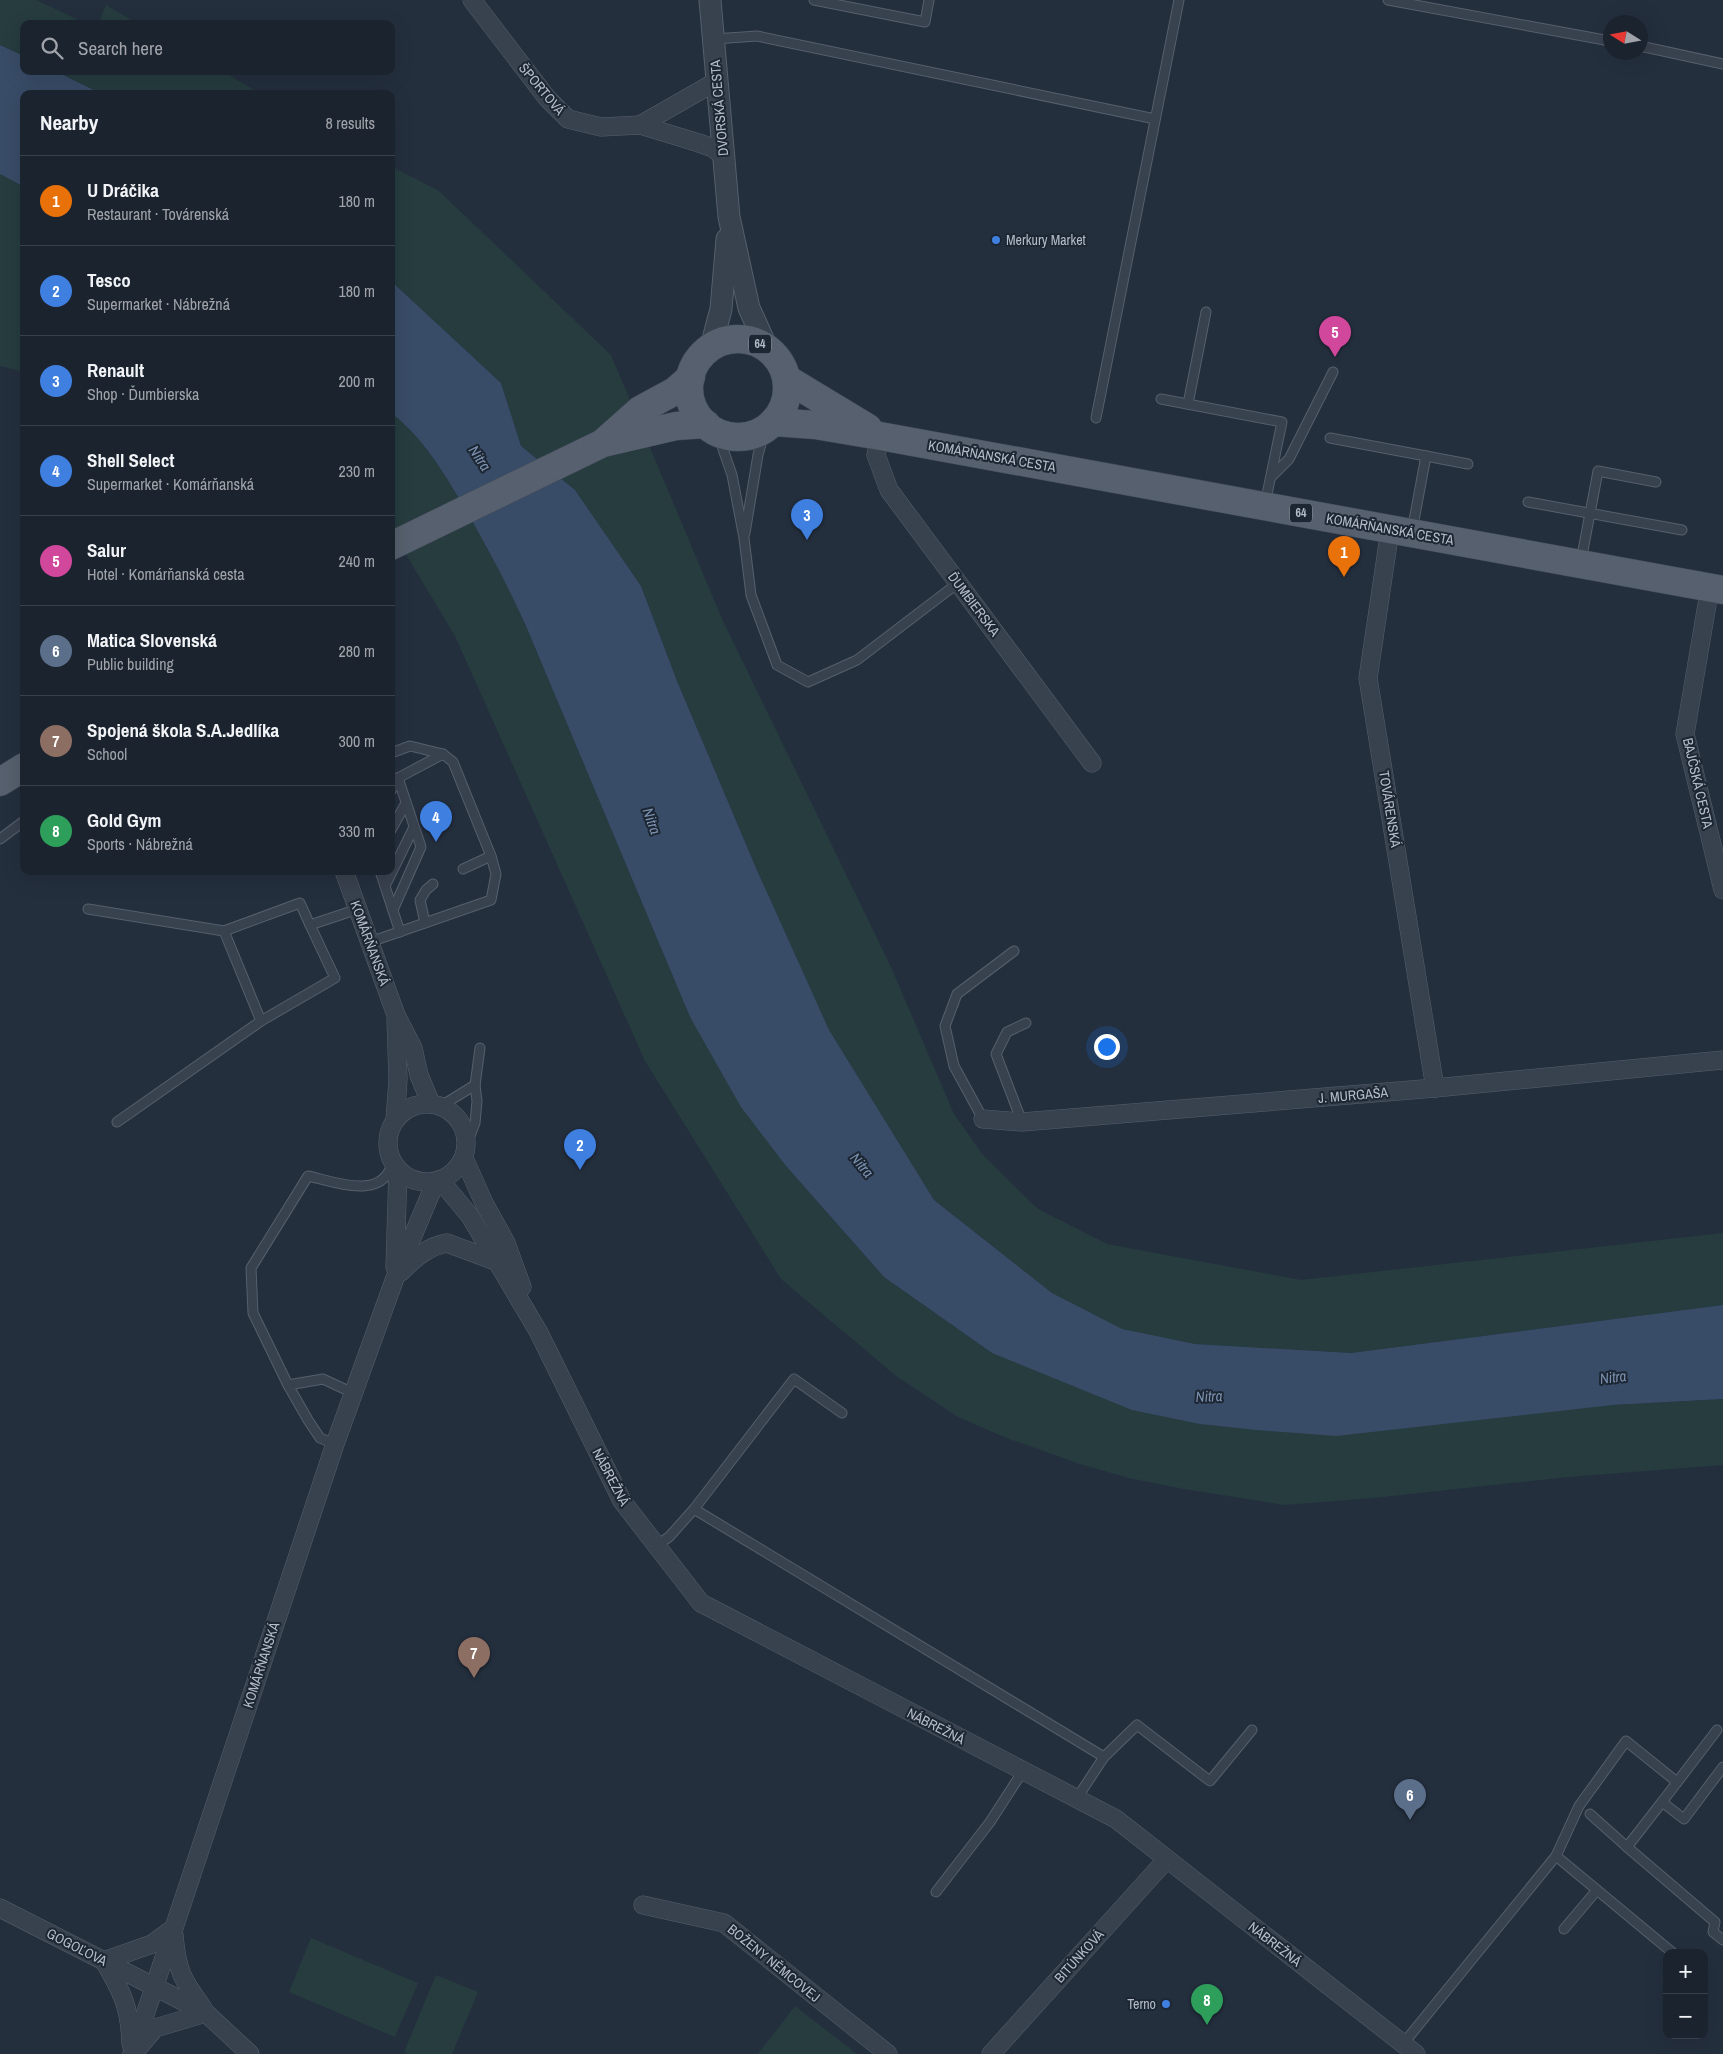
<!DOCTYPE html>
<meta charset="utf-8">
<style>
body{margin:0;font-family:"Archivo Narrow",sans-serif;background:#242b36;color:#f1f3f6}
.controls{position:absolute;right:15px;bottom:15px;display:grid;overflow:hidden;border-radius:10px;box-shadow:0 5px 20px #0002}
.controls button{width:45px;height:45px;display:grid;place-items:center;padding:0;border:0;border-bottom:1px solid #39404a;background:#1b232e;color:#f1f3f6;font:25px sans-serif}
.compass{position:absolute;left:1603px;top:15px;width:45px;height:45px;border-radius:50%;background:#1b232e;box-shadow:0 5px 20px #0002;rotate:281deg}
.you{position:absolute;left:1106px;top:1046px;width:18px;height:18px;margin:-12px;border:4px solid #fff;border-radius:50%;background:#1a73e8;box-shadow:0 0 0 8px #1a73e833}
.badge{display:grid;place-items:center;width:32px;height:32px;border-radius:50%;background:#db2777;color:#fff;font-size:16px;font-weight:700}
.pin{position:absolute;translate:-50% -41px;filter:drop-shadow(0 1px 2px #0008)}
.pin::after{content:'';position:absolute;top:26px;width:18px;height:15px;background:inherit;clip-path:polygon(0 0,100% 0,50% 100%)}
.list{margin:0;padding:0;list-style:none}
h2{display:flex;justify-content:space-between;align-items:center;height:65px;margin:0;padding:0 20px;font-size:21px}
h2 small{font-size:16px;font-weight:400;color:#a0a4aa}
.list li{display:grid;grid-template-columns:32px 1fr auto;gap:15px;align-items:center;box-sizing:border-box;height:90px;padding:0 20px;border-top:1px solid #39404a}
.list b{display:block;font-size:19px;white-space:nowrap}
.list p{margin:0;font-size:16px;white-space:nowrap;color:#a0a4aa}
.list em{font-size:16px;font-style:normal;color:#a0a4aa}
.icon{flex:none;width:28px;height:28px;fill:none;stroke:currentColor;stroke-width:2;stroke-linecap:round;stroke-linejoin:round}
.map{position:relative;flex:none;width:1723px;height:2054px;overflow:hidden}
.search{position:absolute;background:#1b232e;box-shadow:0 5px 20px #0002;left:20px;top:20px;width:375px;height:55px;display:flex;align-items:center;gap:12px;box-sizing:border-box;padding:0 18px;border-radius:10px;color:#a0a4aa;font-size:19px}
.panel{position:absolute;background:#1b232e;box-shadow:0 5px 20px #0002;left:20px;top:90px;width:375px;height:785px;border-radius:10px}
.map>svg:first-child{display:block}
</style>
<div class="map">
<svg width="1723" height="2054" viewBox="0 0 1723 2054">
<rect width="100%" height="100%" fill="#242f3e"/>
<g fill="#263c3f">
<path d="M0 0H36L87 24H24V56L0 45Z"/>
<path d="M106 5 138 24H98Z"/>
<path d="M55 71H222L261 94H102Z"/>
<path d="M391 166 439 191 611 355 723 621 891 967 954 1114 983 1155 1038 1209 1107 1244 1301 1280 1723 1233V1305L1351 1353 1195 1344 1122 1330 1052 1293 934 1200 829 1031 756 868 677 681 641 586 575 490 521 446 501 383 391 281Z"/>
<path d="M0 174 24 187V372L0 366Z"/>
<path d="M391 413C424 438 445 475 466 510 488 549 508 586 526 626L690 1017 786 1166 884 1277 992 1353 1612 1405 1723 1399V1465L1569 1477 1373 1498 1284 1505 1184 1489 1129 1478 1080 1464 1004 1437 958 1417 896 1376 781 1279 645 1061 455 636 391 530Z"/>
<path d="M311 1938 418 1983 395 2037 289 1992Z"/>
<path d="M436 1975 478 1992 452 2054H408L404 2052Z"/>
<path d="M795 2006 857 2054H758Z"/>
</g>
<g fill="#394c67">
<path d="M0 45 24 56V71H55L102 94H24V187L0 174Z"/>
<path d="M391 281 501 383 521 446 575 490 641 586 677 681 756 868 829 1030 934 1200 1052 1293 1122 1329 1195 1344 1351 1353 1723 1305V1399L1612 1405 1336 1436 1256 1430 1200 1424 1132 1410 992 1353 884 1277 786 1166 741 1107 690 1017 526 626C508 586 488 549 466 510 445 475 424 438 391 413Z"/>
</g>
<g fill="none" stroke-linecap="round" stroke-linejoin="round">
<g stroke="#565f6c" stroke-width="11">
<g id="service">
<path d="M814 0 925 22 929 0"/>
<path d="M1388 0 1610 41"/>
<path d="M714 39 757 36 1155 119"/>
<path d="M1640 46 1723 64"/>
<path d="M1161 399 1282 422 1265 504"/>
<path d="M1188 404 1206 312"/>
<path d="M1096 418 1179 0"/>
<path d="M717 432 732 475 744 538 751 595 777 665 808 682 857 660 958 583"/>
<path d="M1330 438 1426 456 1412 531"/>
<path d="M1426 456 1468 464"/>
<path d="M1271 477 1289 459 1333 372"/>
<path d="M1528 502 1682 530"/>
<path d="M745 533 758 455 765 429"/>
<path d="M1581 561 1598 471 1656 482"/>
<path d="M391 779 398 778 443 754"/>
<path d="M391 791 398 778"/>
<path d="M391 830 406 803"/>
<path d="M0 839 24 821"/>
<path d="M463 869 491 856"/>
<path d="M380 871 400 932"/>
<path d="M385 886 414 827"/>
<path d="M88 909 224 931"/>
<path d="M393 910 421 847 398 778"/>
<path d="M425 923 420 900 426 890 433 884"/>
<path d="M370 942 491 900 496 874 491 856 453 762 443 754 410 746 391 753"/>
<path d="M261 1021 224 931 300 903 310 925 358 909"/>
<path d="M441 1106 475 1085"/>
<path d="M983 1119 954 1066 945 1026 957 994 1014 951"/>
<path d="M117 1122 261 1021 335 978 310 925"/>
<path d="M1022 1122 996 1054 1007 1032 1026 1023"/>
<path d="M466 1146 475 1123 477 1101 475 1085 480 1048"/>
<path d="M288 1385 323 1379 353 1393"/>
<path d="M335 1444 320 1438 308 1420 288 1385 253 1313 251 1268 308 1176C336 1182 385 1202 393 1160"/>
<path d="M694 1509 1104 1757"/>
<path d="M655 1546 669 1537 694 1509 794 1379 842 1413"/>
<path d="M1077 1798 1104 1757 1137 1725 1210 1781 1252 1730"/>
<path d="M1662 1802 1717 1730"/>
<path d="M1590 1814 1627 1847 1662 1802 1684 1819 1723 1767"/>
<path d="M1627 1847 1715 1922 1713 1932 1723 1940"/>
<path d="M1556 1856 1597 1890 1564 1929"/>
<path d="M1597 1890 1673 1953"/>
<path d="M936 1892 990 1822 1023 1771"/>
<path d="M1403 2044 1556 1856 1579 1806 1626 1741 1677 1782"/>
</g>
</g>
<g stroke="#565f6c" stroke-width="19">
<g id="minor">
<path d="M472 0 547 98 568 119 601 127 640 125 699 143 713 148 723 156"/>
<path d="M640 125 717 81"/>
<path d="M880 436 876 455 889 490 1092 763"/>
<path d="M1390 530 1368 678 1435 1088"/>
<path d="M1710 587 1685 734 1723 890"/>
<path d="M344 871 396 1015 413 1048 419 1075 431 1104"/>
<circle cx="427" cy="1143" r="39"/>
<path d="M983 1119 1022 1122 1435 1088 1723 1060"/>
<path d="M395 1121 398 1079 396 1020"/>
<path d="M464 1158 484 1203 506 1243 522 1287"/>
<path d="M440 1180 470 1216 538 1331 622 1501 701 1603 1116 1819 1416 2054"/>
<path d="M395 1267 398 1169"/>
<path d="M401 1272C414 1259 428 1246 447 1243L498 1262"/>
<path d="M643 1905 724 1923 888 2054"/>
<path d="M0 1908 206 2013 250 2054"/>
<path d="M174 1935C177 1971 182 1979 203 2008"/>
<path d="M104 1961C122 1992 130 2007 131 2044"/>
<path d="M104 1961 152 1944 174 1928"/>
<path d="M138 2048 155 2028 206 2013"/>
<path d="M132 2054 335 1444 395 1278 436 1181"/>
<path d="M991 2054 1167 1859"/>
</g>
</g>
<g stroke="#565f6c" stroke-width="23">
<g id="tertiary">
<path d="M710 0 729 217 749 308 767 348"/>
<path d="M711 347 721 309 727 239"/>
</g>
</g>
<g stroke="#414a57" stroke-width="29">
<g id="primary">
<circle cx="738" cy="388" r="49"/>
<path d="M787 379 868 428"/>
<path d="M773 422 815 425 880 436 1723 590"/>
<path d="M604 442 640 410 675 391 691 377"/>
<path d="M391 546 603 443 676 426 706 424"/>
<path d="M0 782 24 767"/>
</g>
</g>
<use href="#service" stroke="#38414e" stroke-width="9"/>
<use href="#minor" stroke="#38414e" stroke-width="18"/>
<use href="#tertiary" stroke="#38414e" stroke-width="21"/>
<use href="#primary" stroke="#56606e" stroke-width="28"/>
</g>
<g fill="#3f7fe0" stroke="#1d2633" stroke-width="2">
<circle cx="996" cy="240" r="5"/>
<circle cx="1166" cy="2004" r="5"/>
</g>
<g text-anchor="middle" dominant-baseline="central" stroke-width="4" stroke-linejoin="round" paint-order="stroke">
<g fill="#1d2633" stroke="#878f9c" stroke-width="1">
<rect x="749" y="334.5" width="22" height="19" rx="4"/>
<rect x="1290" y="503.5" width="22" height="19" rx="4"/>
</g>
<g font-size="12" font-weight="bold" fill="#b4bcc9">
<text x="760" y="344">64</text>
<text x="1301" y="513">64</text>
</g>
<g font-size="14" fill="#b4bcc9" stroke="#1d2633">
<text transform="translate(542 89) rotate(50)">ŠPORTOVÁ</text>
<text transform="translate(719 108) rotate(-95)">DVORSKÁ CESTA</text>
<text transform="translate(992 456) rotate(10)">KOMÁRŇANSKÁ CESTA</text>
<text transform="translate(1390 529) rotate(10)">KOMÁRŇANSKÁ CESTA</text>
<text transform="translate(974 604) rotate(53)">ĎUMBIERSKA</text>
<text transform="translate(1698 783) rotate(77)">BAJČSKÁ CESTA</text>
<text transform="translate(1390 809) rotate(81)">TOVÁRENSKÁ</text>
<text transform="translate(370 943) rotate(70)">KOMÁRŇANSKÁ</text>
<text transform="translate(1353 1095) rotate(-5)">J. MURGAŠA</text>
<text transform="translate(611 1477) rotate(62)">NÁBREŽNÁ</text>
<text transform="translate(261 1665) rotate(-72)">KOMÁRŇANSKÁ</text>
<text transform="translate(936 1726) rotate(27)">NÁBREŽNÁ</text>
<text transform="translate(1275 1944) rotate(38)">NÁBREŽNÁ</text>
<text transform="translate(77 1947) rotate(27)">GOGOĽOVA</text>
<text transform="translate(1079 1956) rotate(-48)">BITÚNKOVÁ</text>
<text transform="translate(774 1963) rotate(39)">BOŽENY NĚMCOVEJ</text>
</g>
<g font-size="14" fill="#b4bcc9" stroke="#1d2633" text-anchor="start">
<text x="1006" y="240">Merkury Market</text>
<text x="1156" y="2004" text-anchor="end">Terno</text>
</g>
<g font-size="15" font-style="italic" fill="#7c92b1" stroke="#1d2633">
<text transform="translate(480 458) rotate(56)">Nitra</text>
<text transform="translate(652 821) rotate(70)">Nitra</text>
<text transform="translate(862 1165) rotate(50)">Nitra</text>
<text transform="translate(1613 1377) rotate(-7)">Nitra</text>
<text transform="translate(1209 1396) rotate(-2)">Nitra</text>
</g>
</g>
</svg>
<div class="controls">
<button>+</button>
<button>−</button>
</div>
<svg class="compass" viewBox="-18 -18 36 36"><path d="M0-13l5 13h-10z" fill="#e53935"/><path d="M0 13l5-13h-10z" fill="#a0a4aa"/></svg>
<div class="you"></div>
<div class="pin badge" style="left:1344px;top:577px;background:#e8710a">1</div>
<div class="pin badge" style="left:580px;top:1170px;background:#3f7fe0">2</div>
<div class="pin badge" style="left:807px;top:540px;background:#3f7fe0">3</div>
<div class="pin badge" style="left:436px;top:842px;background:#3f7fe0">4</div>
<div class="pin badge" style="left:1335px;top:357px;background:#d1479c">5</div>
<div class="pin badge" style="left:1410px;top:1820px;background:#5c6f8a">6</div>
<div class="pin badge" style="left:474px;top:1678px;background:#8d6e63">7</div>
<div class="pin badge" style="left:1207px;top:2025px;background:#2e9e5b">8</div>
<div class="search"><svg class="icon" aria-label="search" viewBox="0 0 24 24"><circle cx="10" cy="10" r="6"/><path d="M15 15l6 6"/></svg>Search here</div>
<section class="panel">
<h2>Nearby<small>8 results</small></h2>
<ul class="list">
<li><span class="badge" style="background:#e8710a">1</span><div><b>U Dráčika</b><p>Restaurant · Továrenská</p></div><em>180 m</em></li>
<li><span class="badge" style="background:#3f7fe0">2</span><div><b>Tesco</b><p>Supermarket · Nábrežná</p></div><em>180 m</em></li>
<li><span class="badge" style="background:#3f7fe0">3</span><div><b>Renault</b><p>Shop · Ďumbierska</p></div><em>200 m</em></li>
<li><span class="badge" style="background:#3f7fe0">4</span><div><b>Shell Select</b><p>Supermarket · Komárňanská</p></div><em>230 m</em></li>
<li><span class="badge" style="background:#d1479c">5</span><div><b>Salur</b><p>Hotel · Komárňanská cesta</p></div><em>240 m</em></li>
<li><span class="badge" style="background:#5c6f8a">6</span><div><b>Matica Slovenská</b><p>Public building</p></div><em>280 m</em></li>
<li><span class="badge" style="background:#8d6e63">7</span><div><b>Spojená škola S.A.Jedlíka</b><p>School</p></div><em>300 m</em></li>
<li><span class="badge" style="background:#2e9e5b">8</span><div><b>Gold Gym</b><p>Sports · Nábrežná</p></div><em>330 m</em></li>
</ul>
</section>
</div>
